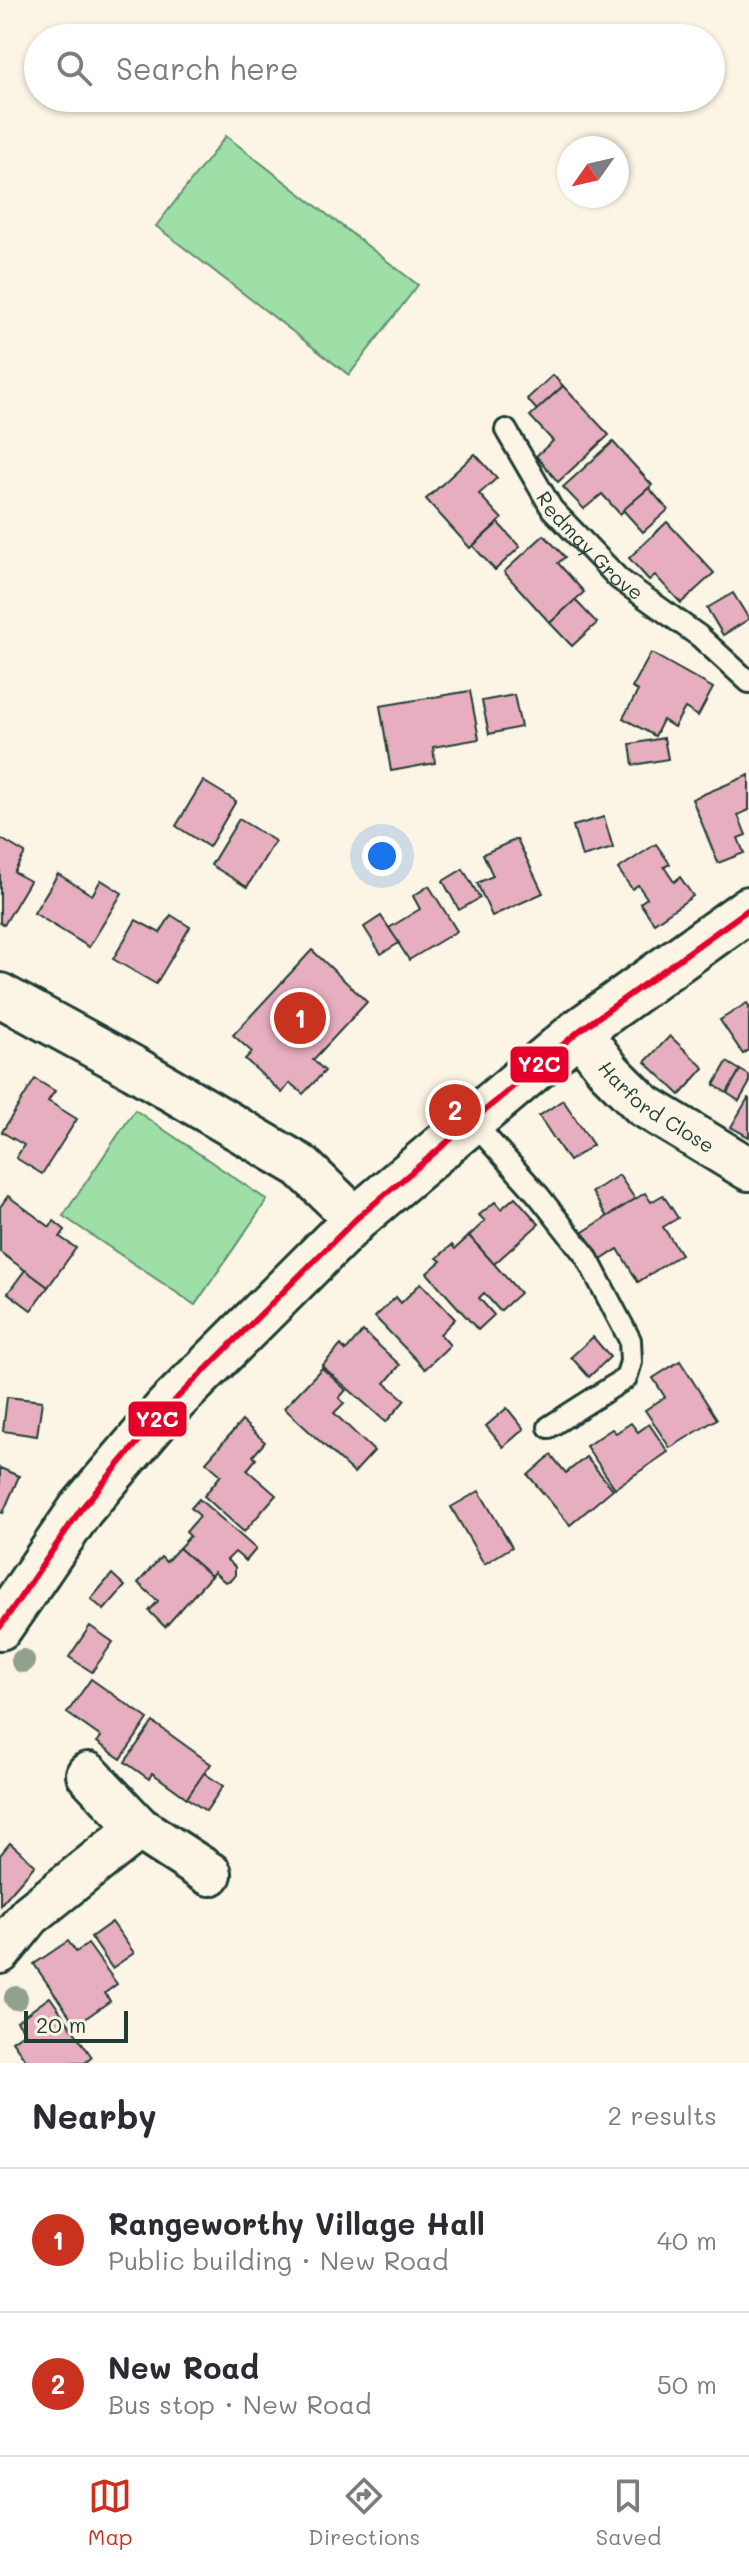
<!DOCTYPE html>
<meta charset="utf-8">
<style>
body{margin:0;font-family:Mali,sans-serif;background:#f2f2f3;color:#2b2b33}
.compass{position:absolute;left:557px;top:136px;width:72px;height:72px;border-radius:50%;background:#fff;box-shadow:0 2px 6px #0004;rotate:236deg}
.scale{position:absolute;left:24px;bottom:20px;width:104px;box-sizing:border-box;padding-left:8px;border:4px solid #1f3d34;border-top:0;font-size:22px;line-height:28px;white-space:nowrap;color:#1f3d34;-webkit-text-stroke:6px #fcf5e5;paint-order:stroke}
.you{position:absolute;left:382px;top:856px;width:28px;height:28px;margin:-20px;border:6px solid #fff;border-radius:50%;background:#1a73e8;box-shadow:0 0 0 12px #1a73e833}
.badge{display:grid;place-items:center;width:52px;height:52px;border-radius:50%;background:#c8321e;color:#fff;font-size:26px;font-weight:700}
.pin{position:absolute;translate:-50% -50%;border:4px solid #fff;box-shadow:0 2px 8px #0006}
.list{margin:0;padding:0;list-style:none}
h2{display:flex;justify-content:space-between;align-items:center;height:104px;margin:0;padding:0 32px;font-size:34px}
h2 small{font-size:26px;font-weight:400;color:#7c7c81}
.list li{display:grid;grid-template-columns:52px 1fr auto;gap:24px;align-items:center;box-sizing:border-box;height:144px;padding:0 32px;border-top:2px solid #e1e1e2}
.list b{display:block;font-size:30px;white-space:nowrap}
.list p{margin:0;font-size:26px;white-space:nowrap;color:#7c7c81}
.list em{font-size:26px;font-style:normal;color:#7c7c81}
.icon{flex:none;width:44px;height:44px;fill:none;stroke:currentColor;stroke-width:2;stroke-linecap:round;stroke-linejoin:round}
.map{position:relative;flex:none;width:749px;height:2063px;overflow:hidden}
.search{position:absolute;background:#fff;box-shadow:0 2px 6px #0004;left:24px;right:24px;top:24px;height:88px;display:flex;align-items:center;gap:20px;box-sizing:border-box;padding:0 28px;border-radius:44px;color:#7c7c81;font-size:30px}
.sheet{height:392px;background:#fff}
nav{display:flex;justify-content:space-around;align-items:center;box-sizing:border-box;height:112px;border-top:2px solid #e1e1e2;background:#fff;font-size:22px;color:#7c7c81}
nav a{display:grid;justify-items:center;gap:4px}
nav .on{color:#c8321e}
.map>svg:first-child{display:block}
</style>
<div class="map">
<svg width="749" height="2063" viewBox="0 0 749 2063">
<rect width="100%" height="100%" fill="#fcf5e5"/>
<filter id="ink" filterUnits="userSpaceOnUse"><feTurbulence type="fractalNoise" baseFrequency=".0125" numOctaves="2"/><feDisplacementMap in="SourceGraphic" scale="16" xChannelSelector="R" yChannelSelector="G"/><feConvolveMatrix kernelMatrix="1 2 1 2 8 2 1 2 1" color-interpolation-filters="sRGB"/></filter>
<g filter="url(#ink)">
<g fill="#9edea7" stroke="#5e8e6e" stroke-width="2">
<path d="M226 136 418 285 349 375 156 226Z"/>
<path d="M135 1110 267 1200 195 1305 63 1216Z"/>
</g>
<g fill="#e7aec0" stroke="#1f3d34" stroke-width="2">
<path d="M553 375 563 386 537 410 527 399Z"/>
<path d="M563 386 609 435 558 482 536 456 553 441 530 416Z"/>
<path d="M613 442 652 485 620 514 602 494 584 509 563 487Z"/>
<path d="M475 454 497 478 479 494 502 519 470 548 426 499Z"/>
<path d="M649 488 668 510 643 532 623 510Z"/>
<path d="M667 522 714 573 681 603 655 575 649 580 629 558Z"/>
<path d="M498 523 520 547 495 570 473 546Z"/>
<path d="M544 535 565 557 558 563 584 592 550 623 504 572Z"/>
<path d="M733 593 749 619 723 635 707 608Z"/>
<path d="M575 600 597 623 572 646 550 623Z"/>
<path d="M651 653 713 688 698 716 685 708 674 727 663 720 655 736 623 718 638 691 632 688Z"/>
<path d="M470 691 479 739 433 747 435 763 391 771 380 706Z"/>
<path d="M514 695 521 727 489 734 482 701Z"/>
<path d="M664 738 668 759 633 765 630 744Z"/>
<path d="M749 775V810L738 815 746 835 738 838 744 853 718 863 692 799Z"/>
<path d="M203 781 236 801 209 847 176 826Z"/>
<path d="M604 817 613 848 582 857 573 826Z"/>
<path d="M239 819 275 841 247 887 211 865Z"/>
<path d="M0 838 25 853 14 872 30 881 4 925 0 923Z"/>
<path d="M517 839 543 893 492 916 477 883 493 876 483 854Z"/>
<path d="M656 844 670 864 664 867 674 882 680 877 693 896 654 923 640 903 647 898 638 885 632 889 618 869Z"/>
<path d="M463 869 480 898 459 910 443 881Z"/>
<path d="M58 874 92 895 101 880 122 893 89 947 34 913Z"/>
<path d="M429 886 457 931 409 960 389 928 420 909 413 896Z"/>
<path d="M171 915 190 927 156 984 113 959 136 920 160 933Z"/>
<path d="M381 916 399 943 381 954 364 927Z"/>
<path d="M312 950 367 1002 313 1060 325 1071 303 1094 290 1083 282 1093 245 1059 252 1052 233 1035Z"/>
<path d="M747 1003 749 1006V1050L743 1054 720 1020Z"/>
<path d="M670 1036 704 1068 680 1095 645 1062Z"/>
<path d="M727 1062 740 1070 727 1093 714 1085Z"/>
<path d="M740 1070 749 1075V1084L739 1101 727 1093Z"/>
<path d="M35 1079 55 1091 48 1101 77 1119 42 1174 16 1158 24 1145 2 1132Z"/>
<path d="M748 1098 749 1099V1137L731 1127Z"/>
<path d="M563 1100 593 1145 569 1161 539 1116Z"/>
<path d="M619 1175 635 1199 607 1217 592 1192Z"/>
<path d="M645 1193 651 1202 663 1195 678 1218 663 1227 681 1254 638 1282 618 1249 601 1260 583 1232Z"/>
<path d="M8 1196 50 1227 54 1221 65 1230 60 1237 76 1248 48 1287 0 1252V1207Z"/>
<path d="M515 1197 539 1224 494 1264 469 1236 485 1221 479 1215 495 1202 501 1209Z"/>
<path d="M469 1236 520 1293 500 1311 484 1293 479 1298 494 1315 478 1330 427 1273 441 1261 437 1258 452 1245 455 1249Z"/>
<path d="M25 1270 48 1287 31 1310 8 1293Z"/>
<path d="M421 1283 455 1319 440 1334 450 1345 425 1369 375 1317 396 1297 401 1303Z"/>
<path d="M363 1331 400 1365 385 1383 405 1400 386 1422 322 1366 341 1345 346 1351Z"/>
<path d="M593 1337 610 1357 589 1377 571 1357Z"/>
<path d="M680 1361 717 1419 670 1448 645 1410 665 1397 653 1378Z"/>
<path d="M322 1368 346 1390 339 1398 344 1403 334 1413 374 1451 354 1473 284 1408Z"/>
<path d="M7 1397 42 1401 37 1436 3 1431Z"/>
<path d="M507 1408 524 1429 503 1447 486 1426Z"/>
<path d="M242 1421 265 1442 253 1456 256 1459 247 1470 276 1495 244 1532 204 1496 221 1475 206 1462Z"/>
<path d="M631 1423 638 1432 649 1424 668 1452 615 1488 586 1446 612 1429 616 1433Z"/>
<path d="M551 1455 566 1473 586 1457 613 1489 570 1525 528 1475Z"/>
<path d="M0 1468 19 1476 3 1513 0 1512Z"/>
<path d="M479 1491 512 1547 484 1564 451 1507Z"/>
<path d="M199 1499 256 1549 246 1561 235 1552 227 1560 235 1567V1575L231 1580 225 1582 214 1572 211 1576 179 1548 190 1536 186 1532 200 1516 191 1508Z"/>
<path d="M179 1548 211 1576 165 1627 149 1611 158 1601 138 1583 161 1557 166 1562Z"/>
<path d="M112 1574 125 1586 104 1610 91 1599Z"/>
<path d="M90 1626 113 1642 92 1672 69 1657Z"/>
<path d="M91 1679 148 1719 121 1759 97 1742 101 1737 67 1713Z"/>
<path d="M153 1722 211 1764 187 1798 152 1773 149 1779 125 1762Z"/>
<path d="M204 1773 223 1786 206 1811 187 1798Z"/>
<path d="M10 1843 35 1865 0 1905V1855Z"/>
<path d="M112 1922 134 1953 112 1968 91 1937Z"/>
<path d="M68 1941 76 1952 88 1944 117 1984 105 1993 110 2001 76 2025 34 1964Z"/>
<path d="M50 1997 92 2057 85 2063H28L12 2041 25 2032 17 2021Z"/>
</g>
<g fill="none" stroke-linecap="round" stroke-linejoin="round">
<g stroke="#1f3d34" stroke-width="26">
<g id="lane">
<path id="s1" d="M506 430 552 509 619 579 699 636 749 682"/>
<path d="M471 1120 539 1196 586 1256 630 1340 631 1362 626 1378 549 1427"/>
</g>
</g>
<g stroke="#1f3d34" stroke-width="48">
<g id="street">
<path d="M0 995 134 1068 301 1166 356 1219"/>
<path id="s2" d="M579 1031 610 1072 643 1105 749 1169"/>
<path d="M88 1774 139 1828 210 1874"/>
<path d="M0 1952 30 1915 139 1828"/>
</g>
</g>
<g stroke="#1f3d34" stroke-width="50">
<path id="secondary" d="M0 1627 81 1509 167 1408 356 1219 579 1031 749 909"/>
</g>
<use href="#lane" stroke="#fcf5e5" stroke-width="20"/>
<use href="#street" stroke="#fcf5e5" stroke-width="42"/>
<use href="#secondary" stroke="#fcf5e5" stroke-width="44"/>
<g stroke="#fcf5e5" stroke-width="12">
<path id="bus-1" d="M0 1627 81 1509 167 1408 356 1219 579 1031 749 909"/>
</g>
<use href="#bus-1" stroke="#e4002b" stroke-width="6"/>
</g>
<g fill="#90a190">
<circle cx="23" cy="1661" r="12"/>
<circle cx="16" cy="1998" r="12"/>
</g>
</g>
<g text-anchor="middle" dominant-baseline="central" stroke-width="6" stroke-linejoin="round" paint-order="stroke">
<g font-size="20" fill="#1f3d34" stroke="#fcf5e5">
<text stroke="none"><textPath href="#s1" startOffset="144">Redmay Grove</textPath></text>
<text stroke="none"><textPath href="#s2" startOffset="110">Harford Close</textPath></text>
</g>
</g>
<g stroke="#fcf5e5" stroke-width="3">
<rect x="509" y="1045" width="61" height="39" rx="8" fill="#e4002b"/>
<rect x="127" y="1400" width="61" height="38" rx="8" fill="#e4002b"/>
</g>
<g font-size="22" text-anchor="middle" font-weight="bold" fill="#fff">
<text x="539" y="1072">Y2C</text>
<text x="157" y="1427">Y2C</text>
</g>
</svg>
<svg class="compass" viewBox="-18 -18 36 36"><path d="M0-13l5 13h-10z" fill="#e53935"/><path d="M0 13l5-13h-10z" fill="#7c7c81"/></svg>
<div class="scale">20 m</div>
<div class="you"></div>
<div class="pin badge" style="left:300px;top:1018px">1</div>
<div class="pin badge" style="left:455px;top:1110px">2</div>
<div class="search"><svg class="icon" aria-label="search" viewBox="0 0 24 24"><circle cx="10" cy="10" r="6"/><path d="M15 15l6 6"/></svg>Search here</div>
</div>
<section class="sheet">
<h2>Nearby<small>2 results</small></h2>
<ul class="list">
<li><span class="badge">1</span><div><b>Rangeworthy Village Hall</b><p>Public building · New Road</p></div><em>40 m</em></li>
<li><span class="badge">2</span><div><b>New Road</b><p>Bus stop · New Road</p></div><em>50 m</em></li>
</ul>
</section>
<nav>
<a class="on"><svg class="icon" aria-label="map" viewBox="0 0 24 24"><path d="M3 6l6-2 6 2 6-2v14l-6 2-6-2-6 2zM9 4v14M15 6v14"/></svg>Map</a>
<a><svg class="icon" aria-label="directions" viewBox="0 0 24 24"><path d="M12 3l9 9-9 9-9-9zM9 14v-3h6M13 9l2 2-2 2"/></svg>Directions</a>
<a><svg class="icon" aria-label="saved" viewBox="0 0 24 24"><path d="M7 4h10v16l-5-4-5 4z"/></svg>Saved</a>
</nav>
